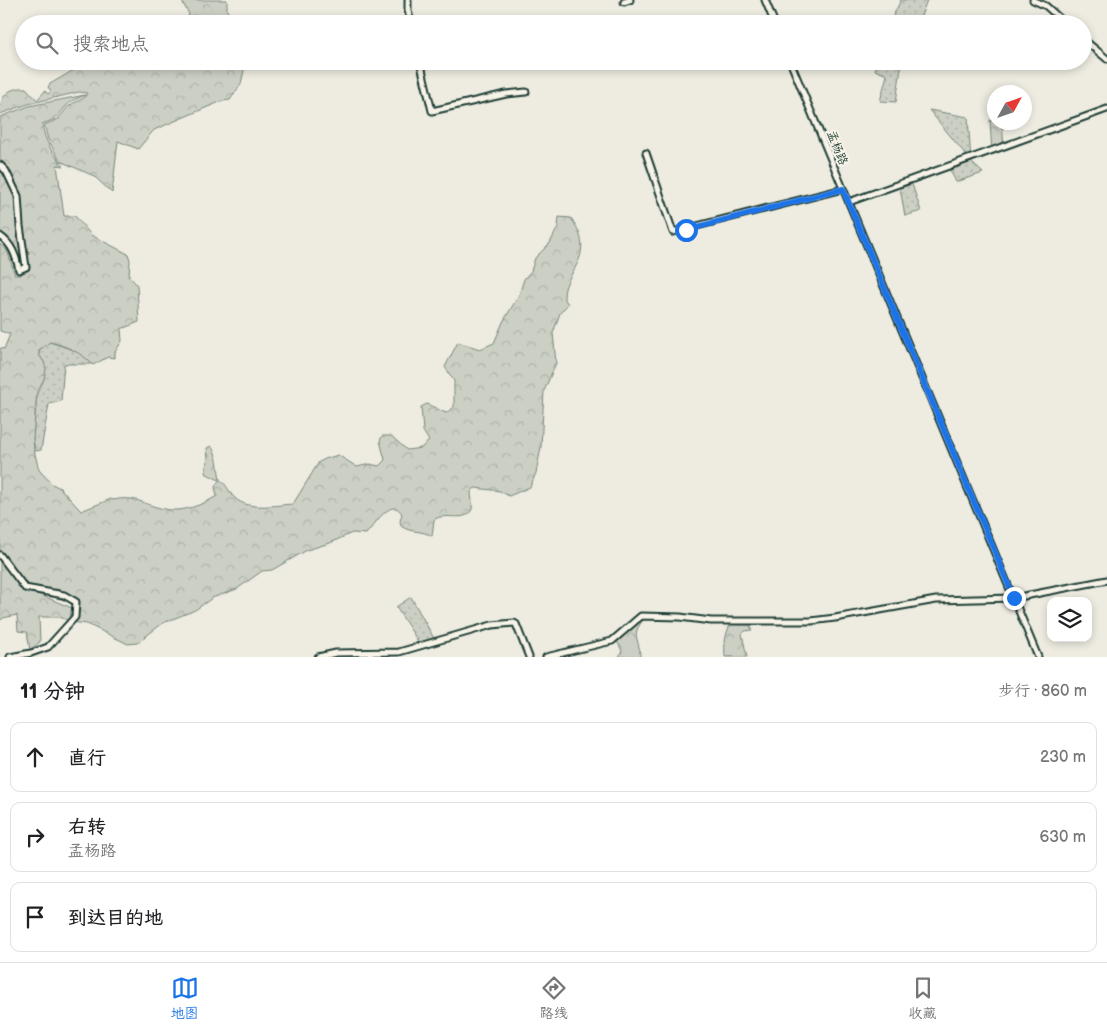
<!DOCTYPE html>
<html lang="zh">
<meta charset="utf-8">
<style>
body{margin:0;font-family:"Balsamiq Sans","LXGW WenKai TC",sans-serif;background:#f2f2f2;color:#202124}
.controls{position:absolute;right:15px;bottom:15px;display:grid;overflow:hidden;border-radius:10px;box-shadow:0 2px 8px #0003}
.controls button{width:45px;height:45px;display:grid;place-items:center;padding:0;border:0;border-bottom:1px solid #e0e0e0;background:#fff;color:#202124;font:25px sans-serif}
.compass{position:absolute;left:987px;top:85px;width:45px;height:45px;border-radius:50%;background:#fff;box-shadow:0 2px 8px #0003;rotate:50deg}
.stop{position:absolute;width:15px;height:15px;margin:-11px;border:4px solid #1a73e8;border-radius:50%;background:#fff}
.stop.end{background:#1a73e8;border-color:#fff;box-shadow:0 1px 5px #0008}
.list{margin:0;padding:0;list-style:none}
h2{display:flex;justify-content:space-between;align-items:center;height:65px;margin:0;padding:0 20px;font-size:21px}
h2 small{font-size:16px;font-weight:400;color:#757577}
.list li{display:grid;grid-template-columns:32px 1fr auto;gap:15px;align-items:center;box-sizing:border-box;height:70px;margin:0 10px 10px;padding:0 10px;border:1px solid #e0e0e0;border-radius:10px}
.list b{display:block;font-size:19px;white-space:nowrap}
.list p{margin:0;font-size:16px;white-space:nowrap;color:#757577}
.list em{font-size:16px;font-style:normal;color:#757577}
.icon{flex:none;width:28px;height:28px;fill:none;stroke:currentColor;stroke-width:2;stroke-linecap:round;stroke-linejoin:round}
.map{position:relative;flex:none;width:1107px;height:657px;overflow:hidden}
.search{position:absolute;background:#fff;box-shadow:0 2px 8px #0003;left:15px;right:15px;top:15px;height:55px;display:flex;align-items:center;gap:12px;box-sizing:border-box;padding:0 18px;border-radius:28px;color:#757577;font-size:19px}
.sheet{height:305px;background:#fff}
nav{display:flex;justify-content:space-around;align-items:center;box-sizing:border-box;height:70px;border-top:1px solid #e0e0e0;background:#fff;font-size:14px;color:#757577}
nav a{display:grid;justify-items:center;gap:2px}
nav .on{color:#1a73e8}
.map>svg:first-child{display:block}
</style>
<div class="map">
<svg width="1107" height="657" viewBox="0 0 1107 657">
<defs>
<pattern id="grass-dots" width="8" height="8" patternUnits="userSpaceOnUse" patternTransform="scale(1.25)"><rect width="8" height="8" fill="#cccfc4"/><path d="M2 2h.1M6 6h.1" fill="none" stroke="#afb3a9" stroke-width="1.8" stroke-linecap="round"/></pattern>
<pattern id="forest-crowns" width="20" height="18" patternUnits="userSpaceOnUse" patternTransform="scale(1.25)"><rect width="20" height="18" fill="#cccfc4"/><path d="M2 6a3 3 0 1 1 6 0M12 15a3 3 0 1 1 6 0" fill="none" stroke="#afb3a9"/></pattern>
</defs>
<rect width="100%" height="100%" fill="#eeece1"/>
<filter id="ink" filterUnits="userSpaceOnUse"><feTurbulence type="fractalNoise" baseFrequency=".02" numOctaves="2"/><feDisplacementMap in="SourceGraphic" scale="10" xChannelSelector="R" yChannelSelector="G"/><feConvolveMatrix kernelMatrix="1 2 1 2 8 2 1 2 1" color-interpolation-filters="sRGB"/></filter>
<g filter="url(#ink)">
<g fill="url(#grass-dots)" stroke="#76867c">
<path d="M901 0H927L918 24H889Z"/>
<path d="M877 61H904L901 68 896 102 880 101 887 75 875 70Z"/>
<path d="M929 110 968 117 971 161Z"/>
<path d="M971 162 983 173 956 182 950 170Z"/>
<path d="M912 184 921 211 905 216 900 188Z"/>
<path d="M50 342 79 352 93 364H64L61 401 49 404 41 450 35 451 33 438 37 392 44 379V362L39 355V350Z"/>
<path d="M411 597 436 642 421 646 396 607Z"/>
</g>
<g fill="url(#forest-crowns)" stroke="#76867c">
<path d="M181 0H227V10L230 20 251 22V24H185L189 14Z"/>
<path d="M83 61H246L241 84 230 100 222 101 203 109 154 130 138 149 118 141 112 193 94 176 60 161 48 139 44 125 57 120 70 105 84 98 87 93 79 92 28 104 0 114C0 96 8 87 26 88L37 100 45 91 48 94 51 91 48 87 50 84 79 67Z"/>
<path d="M85 95 70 102 55 119 42 124C45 141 52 154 64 166L57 165 64 216H75L91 235 128 254 130 260 129 276 137 285 139 322 121 329 122 341 115 352V358L108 357 93 365C81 352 66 346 50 342L39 350V355L44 362 46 369 44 379 37 392 33 438 34 450 39 470 52 484 60 488 81 511 111 499 113 500C138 495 142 505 165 509 182 513 202 505 217 496L215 487 219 480 205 473 208 459 207 448 211 446C218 454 218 469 220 480 228 485 228 492 235 498 248 511 275 505 293 504L319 462 325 459 338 455 357 467 370 464 379 466 385 460 380 441 382 436H391L407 450 421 448 429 441 423 431 421 407 427 404 446 413 454 407V381L445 367 458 342 480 349 494 343 503 322 519 295 524 279 531 271 535 258 550 243 558 227 559 217 571 218C582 234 586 248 576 266 570 278 564 284 564 298L568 304 560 313 553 333 556 363 544 391 541 447 536 473 530 487 509 496 500 491 475 488 471 492C471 497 473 504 472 509 466 524 444 511 434 520L432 536C422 530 410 533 401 526L400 521 402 514C392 495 374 526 366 534L352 533 330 543 307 550 272 570 262 571 237 589 212 598 195 610 163 623 137 643 128 644 87 624 71 622 74 608 70 602 28 589 0 553V348L4 349 10 334 0 331V244L7 250 15 275H21L25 266 20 233 21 197 10 174 0 160V117L29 106Z"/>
<path d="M990 120 994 121V122L1002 123 1004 148 992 153Z"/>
<path d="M0 166 17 197V234L22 267 19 272H16L7 246 0 241Z"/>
<path d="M0 558 21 587 72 608 69 621 60 617H39L40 642 30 650 27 632 18 631 17 615 3 618 0 621Z"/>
<path d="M647 616C628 636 640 636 640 657H619L622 651 617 641 637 621Z"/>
<path d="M731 623H749L752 630 745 631 742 634 747 657H725C724 644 725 634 731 623Z"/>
</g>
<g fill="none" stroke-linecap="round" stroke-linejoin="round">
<g stroke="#1f3d34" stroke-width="9">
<g id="minor">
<path d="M408 0V10L411 24"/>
<path d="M765 0 775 24"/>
<path d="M1033 0 1046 6 1066 24"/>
<path d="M624 2 630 0"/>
<path d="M1083 39 1107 59"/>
<path d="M420 61 432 111 506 94 526 92"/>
<path d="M790 61 1038 657"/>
<path d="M646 153 673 232 843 189"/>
<path d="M0 165 6 171 18 196 20 226 26 267 19 270C16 256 12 244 0 236"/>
<path d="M849 202 1107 109"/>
<path d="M0 555 25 588 64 595 76 602 75 617 48 647 31 653 10 657"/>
<path d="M318 657 336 653 399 652 492 625 514 623 516 624 529 657"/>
<path d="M546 657 612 641 641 616 680 617 711 621H811L835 618 936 600 1014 598 1107 580"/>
</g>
</g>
<use href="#minor" stroke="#f7f3e8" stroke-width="5"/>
</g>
</g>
<g fill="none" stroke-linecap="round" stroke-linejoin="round" filter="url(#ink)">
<path stroke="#1a73e8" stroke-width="6" d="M686 230 843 189 1014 598"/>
</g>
<g text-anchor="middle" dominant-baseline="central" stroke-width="4" stroke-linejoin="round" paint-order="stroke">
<g font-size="12" fill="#1f3d34" stroke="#f7f3e8">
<text transform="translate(837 148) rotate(68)">孟杨路</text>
</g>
</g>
</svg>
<div class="controls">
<button><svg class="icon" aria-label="layers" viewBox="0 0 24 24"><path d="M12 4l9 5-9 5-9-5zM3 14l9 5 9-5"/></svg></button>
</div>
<svg class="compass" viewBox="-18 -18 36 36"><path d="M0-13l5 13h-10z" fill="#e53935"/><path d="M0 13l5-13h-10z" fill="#757577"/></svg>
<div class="stop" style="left:686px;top:230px"></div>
<div class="stop end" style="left:1014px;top:598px"></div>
<div class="search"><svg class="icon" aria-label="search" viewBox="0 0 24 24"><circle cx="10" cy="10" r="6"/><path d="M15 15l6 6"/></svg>搜索地点</div>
</div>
<section class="sheet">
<h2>11 分钟<small>步行 · 860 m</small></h2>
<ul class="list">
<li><svg class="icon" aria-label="ahead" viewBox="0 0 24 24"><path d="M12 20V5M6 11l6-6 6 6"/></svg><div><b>直行</b></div><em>230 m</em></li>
<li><svg class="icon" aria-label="right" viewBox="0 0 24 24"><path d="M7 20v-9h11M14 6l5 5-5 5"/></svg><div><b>右转</b><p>孟杨路</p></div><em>630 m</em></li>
<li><svg class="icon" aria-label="arrive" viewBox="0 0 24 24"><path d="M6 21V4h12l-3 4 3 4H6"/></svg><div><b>到达目的地</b></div></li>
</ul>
</section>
<nav>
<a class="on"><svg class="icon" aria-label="map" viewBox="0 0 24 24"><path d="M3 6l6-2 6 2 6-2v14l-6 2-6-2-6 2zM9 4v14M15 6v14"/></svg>地图</a>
<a><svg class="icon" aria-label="directions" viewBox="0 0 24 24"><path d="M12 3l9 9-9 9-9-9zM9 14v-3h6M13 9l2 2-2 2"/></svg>路线</a>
<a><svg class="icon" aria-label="saved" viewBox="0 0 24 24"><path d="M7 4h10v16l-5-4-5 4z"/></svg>收藏</a>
</nav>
